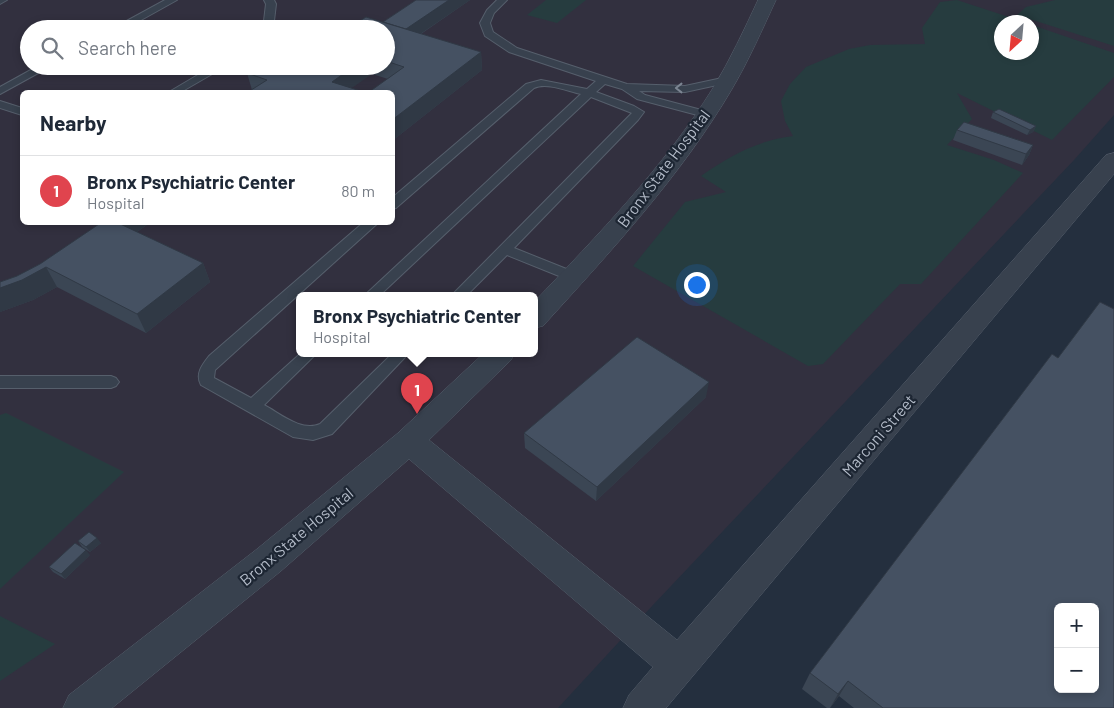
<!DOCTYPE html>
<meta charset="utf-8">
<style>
body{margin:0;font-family:Barlow,sans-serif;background:#f6f6f7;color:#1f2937}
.controls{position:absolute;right:15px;bottom:15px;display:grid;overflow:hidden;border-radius:8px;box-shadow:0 2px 8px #0003}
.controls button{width:45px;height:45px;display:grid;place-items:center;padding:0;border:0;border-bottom:1px solid #e0e1e3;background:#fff;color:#1f2937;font:25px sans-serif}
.compass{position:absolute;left:994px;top:15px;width:45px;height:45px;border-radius:50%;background:#fff;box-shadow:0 2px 8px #0003;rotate:206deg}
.you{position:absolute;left:696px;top:284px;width:18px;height:18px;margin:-12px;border:4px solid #fff;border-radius:50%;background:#1a73e8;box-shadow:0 0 0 8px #1a73e833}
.badge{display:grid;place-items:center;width:32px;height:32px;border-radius:50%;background:#4f688e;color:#fff;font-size:16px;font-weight:700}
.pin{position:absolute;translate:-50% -41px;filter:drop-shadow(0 1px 2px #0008)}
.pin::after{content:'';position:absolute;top:26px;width:18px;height:15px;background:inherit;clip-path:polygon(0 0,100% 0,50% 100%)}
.popup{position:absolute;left:296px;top:292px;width:242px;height:65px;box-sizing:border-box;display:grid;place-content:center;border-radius:8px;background:#fff;filter:drop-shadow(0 1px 4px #0005);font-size:16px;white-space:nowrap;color:#747a83}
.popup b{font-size:19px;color:#1f2937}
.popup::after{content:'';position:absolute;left:50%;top:100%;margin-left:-10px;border:10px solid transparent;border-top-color:#fff}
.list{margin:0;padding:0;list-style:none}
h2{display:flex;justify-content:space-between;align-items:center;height:65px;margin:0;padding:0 20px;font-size:21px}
h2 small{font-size:16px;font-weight:400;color:#747a83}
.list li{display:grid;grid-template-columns:32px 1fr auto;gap:15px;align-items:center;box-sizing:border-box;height:70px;padding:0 20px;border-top:1px solid #e0e1e3}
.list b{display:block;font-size:19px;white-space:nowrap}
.list p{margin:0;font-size:16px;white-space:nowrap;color:#747a83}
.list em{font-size:16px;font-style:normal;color:#747a83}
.icon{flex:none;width:28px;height:28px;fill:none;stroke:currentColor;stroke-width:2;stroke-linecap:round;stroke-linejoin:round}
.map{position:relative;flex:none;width:1114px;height:708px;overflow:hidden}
.search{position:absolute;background:#fff;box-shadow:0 2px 8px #0003;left:20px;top:20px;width:375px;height:55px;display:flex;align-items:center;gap:12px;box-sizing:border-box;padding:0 18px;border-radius:28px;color:#747a83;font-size:19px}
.panel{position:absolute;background:#fff;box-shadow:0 2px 8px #0003;left:20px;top:90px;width:375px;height:135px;border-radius:8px}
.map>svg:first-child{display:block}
</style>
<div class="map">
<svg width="1114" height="708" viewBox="0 0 1114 708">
<rect width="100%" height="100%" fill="#242f3e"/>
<path fill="#32303f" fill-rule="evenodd" d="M0 0H1114V115L1074 160 653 605 558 708H0ZM1002 22H1032V52H1002ZM29 29H386V66H29ZM22 92H392V222H22ZM300 295H534V353H300Z"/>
<g fill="#263c3f">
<path d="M546 0H586L557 23 527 15Z"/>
<path d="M957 0 1024 22H1002V52H1032V25L1114 53V77L1052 140 957 93 972 119 947 145 994 160 1023 173 921 284H900L823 364 808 366 633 266 685 202 726 192 701 176C729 156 759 140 793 136L785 121 781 101 790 84 806 67 849 49 870 45 925 44 922 28 940 2Z"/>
<path d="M1055 0H1114V46L1017 15 1026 7Z"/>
<path d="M6 413 124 472 0 589V415Z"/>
<path d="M0 616 55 644 0 681Z"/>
</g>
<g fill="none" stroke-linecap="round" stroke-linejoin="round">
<g stroke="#565f6c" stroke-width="2">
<g id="service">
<path d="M0 0H7L0 4Z"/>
<path d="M165 0H177L125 29H112Z"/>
<path d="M264 0H274L276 4 273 29H263L266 4Z"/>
<path d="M497 0H507L494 13 490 23 493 32 517 48 627 84 685 86 727 77 732 80 731 82 685 92 639 91 645 95 709 112 711 114 705 117 637 99 622 89 605 84 596 92 634 106 644 112 638 120 514 248 579 274 581 277 579 280H569L507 255 467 295H452L632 113 591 97 380 295H365L581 94C567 91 547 82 534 88L396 208 392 209V198L526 84 541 80 587 89 596 81 509 52 485 36 480 23 487 10Z"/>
<path d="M38 66H51L0 94V87Z"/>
<path d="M213 66H226L181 92H169Z"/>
<path d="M0 101 22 108V115L0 108Z"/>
<path d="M364 222H379L215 370 214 378 251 398 301 353H317L264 405C281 414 301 432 320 424L393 353H409L332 434 313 440 293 437 201 385C195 374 202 365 209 356Z"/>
<path d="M0 376H111L116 378 119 382 116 386 111 388H0Z"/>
</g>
</g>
<g stroke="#565f6c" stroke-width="1">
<g id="minor">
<path d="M758 0H776C762 30 749 60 732 89 681 176 611 251 543 326L534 328V302C598 235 664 167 713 88 730 60 744 30 758 0Z"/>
<path d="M1114 153V174L666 708H623L629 695 653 667 409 459 281 571 112 708H63L69 695 257 549 398 433 484 353H515L511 360 429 440 677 640 1106 155Z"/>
</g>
</g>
<use href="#service" fill="#38414e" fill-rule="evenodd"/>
<use href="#minor" fill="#38414e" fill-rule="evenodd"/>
</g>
<g fill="#3b4654">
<path d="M416 0H470L421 34 481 52 482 70 392 141V92L388 79 372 74 252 90 247 73 288 67 289 66H386V29L383 22Z"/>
<path d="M993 112 1036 126 1033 132 1027 135 991 118Z"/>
<path d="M957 130 1033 145 1029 155 1022 165 953 140Z"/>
<path d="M151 222 137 232 203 263 210 282 146 333 57 287 33 300 0 312V282L17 276 40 264Z"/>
<path d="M1058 358 1114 708H854L839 696 830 708H827L802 689 810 673Z"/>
<path d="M706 397 596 501 525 448 524 433Z"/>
<path d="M78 541 101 543 90 552 82 547Z"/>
<path d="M90 555 65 579 53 572 49 567Z"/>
</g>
<g fill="#303945">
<path d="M449 0H470L404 45 402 31Z"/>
<path d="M481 52 482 70 392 141V120Z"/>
<path d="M354 66H371L372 74 346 92 332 82Z"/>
<path d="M1036 126 1033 132 1027 135 1030 130Z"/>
<path d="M1033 145 1029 155 1022 165 1026 154Z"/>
<path d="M115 222H151L124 241Z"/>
<path d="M203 263 210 282 146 333 137 314Z"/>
<path d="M46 267 57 287 33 300 0 312V288Z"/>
<path d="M709 382 706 397 596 501 597 487Z"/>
<path d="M97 538 101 543 90 552 86 547Z"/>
<path d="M86 550 90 555 65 579 61 574Z"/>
<path d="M848 681 839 696 830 708 838 694Z"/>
</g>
<g fill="#455162" stroke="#303945" fill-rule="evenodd">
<path d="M416 0H449L406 29 383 22Z"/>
<path d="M366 17 481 52 392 120V92H369L404 67 386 61V29H347Z"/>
<path d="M258 66H285L288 67 289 66H354L332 82 364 92H248L267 80 247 73Z"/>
<path d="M999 109 1036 126 1030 130 993 112Z"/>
<path d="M964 122 1033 145 1026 154 957 130Z"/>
<path d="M102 222H116L203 263 137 314 46 267 22 280 0 288V282L17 276 40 264Z"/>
<path d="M1100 302 1114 309V708H883L848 681 838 694 810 673 1052 354 1058 358ZM1058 607H1095V689H1058Z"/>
<path d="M637 337 709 382 597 487 524 433Z"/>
<path d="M89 532 97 538 86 547 78 541Z"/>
<path d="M75 543 86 550 61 574 49 567Z"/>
</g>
<defs><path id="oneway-chevron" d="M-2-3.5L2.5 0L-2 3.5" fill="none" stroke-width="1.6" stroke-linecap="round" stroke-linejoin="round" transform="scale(1.25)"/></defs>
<use stroke="#7c8592" href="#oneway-chevron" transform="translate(679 88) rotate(180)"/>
<g text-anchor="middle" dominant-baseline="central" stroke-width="4.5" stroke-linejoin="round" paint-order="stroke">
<g font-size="16" fill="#b4bcc9" stroke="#1d2633">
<text transform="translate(663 168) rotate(-53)">Bronx State Hospital</text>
<text transform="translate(878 435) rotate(-49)">Marconi Street</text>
<text transform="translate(296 536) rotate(-40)">Bronx State Hospital</text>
</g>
</g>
</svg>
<div class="controls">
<button>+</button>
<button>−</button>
</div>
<svg class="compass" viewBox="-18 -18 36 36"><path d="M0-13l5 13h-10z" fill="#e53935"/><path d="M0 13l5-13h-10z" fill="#747a83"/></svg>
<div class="you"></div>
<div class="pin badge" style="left:417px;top:414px;background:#e0444e">1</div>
<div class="popup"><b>Bronx Psychiatric Center</b>Hospital</div>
<div class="search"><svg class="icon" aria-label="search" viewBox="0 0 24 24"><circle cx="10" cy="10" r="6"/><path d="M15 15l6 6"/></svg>Search here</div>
<section class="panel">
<h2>Nearby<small></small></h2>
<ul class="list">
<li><span class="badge" style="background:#e0444e">1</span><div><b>Bronx Psychiatric Center</b><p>Hospital</p></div><em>80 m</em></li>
</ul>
</section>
</div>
